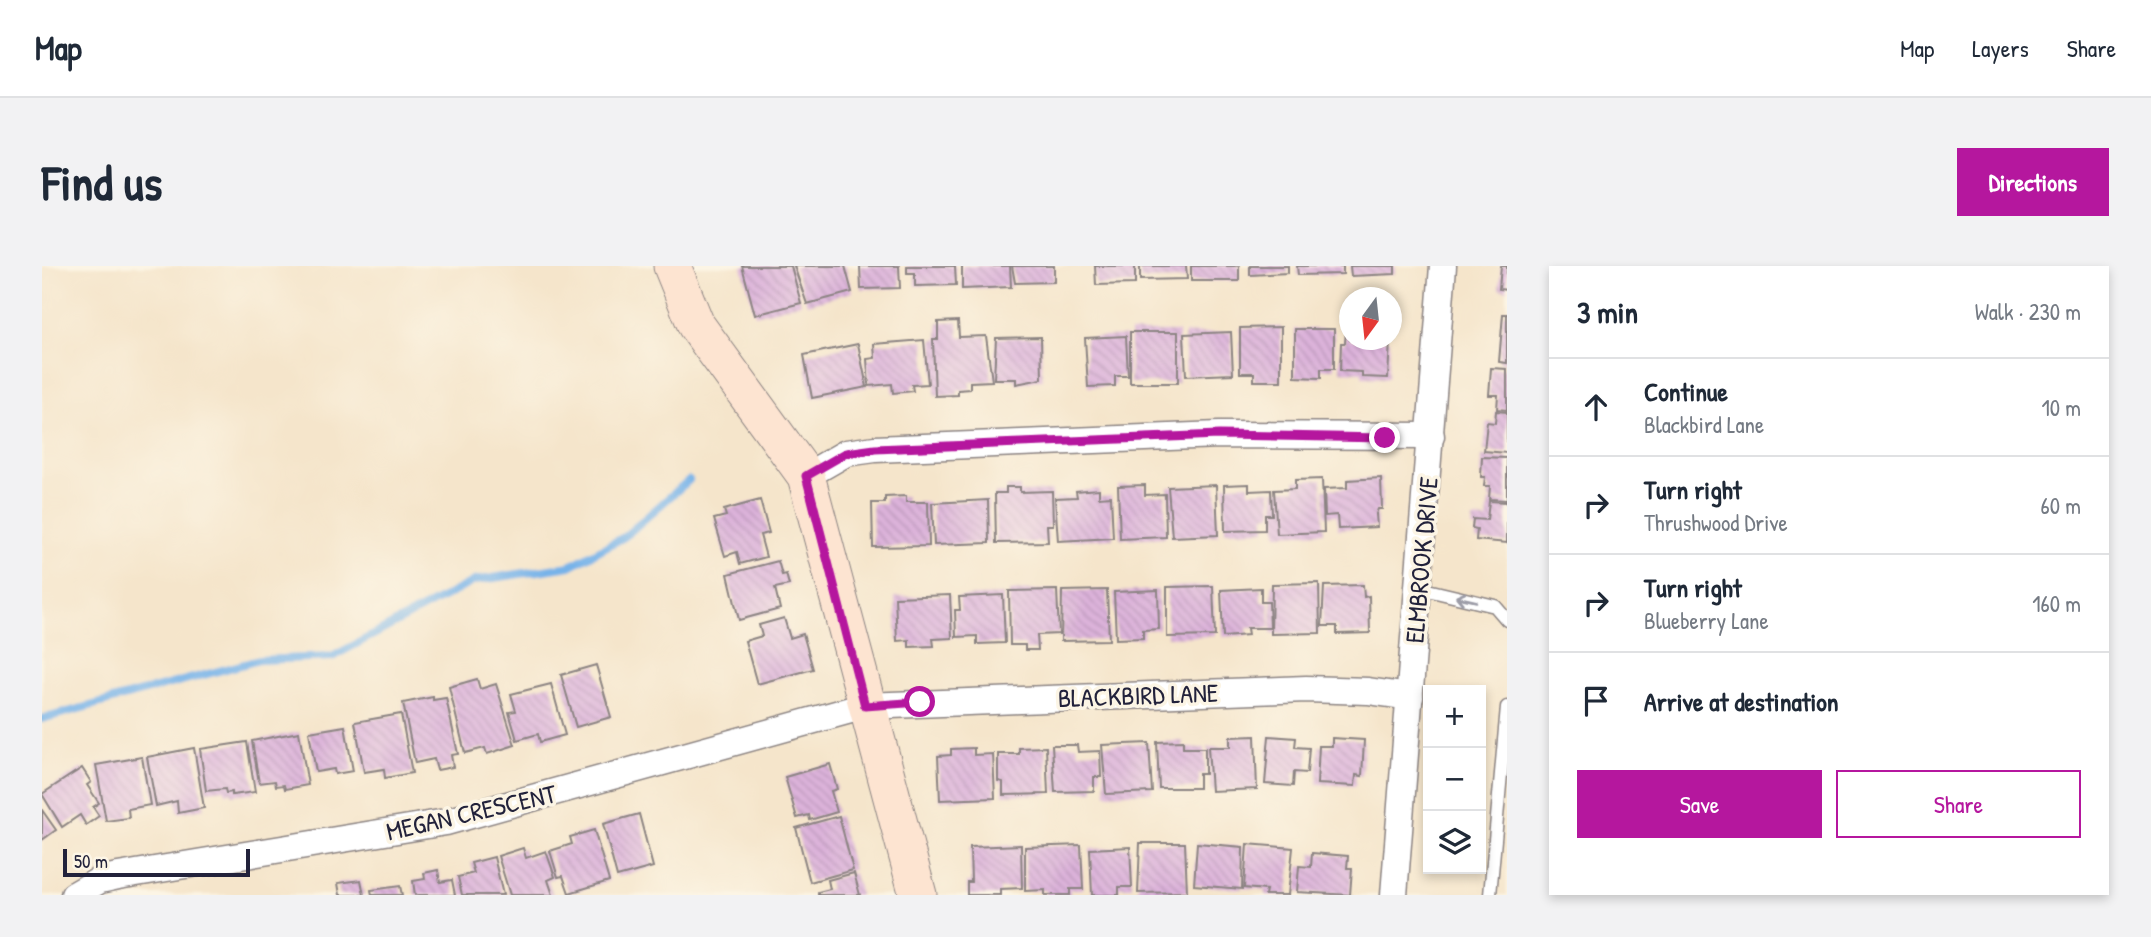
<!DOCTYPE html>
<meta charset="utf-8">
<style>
body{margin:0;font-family:"Patrick Hand",sans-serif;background:#f2f2f3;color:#1f2937}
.controls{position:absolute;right:21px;bottom:21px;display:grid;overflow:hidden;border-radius:0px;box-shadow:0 4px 10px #0003}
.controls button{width:63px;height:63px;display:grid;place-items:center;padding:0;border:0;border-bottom:2px solid #e0e1e3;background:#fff;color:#1f2937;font:35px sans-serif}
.compass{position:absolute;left:1297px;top:21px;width:63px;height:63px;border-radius:50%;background:#fff;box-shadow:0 4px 10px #0003;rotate:195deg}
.scale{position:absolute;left:21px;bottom:18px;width:187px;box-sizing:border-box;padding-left:7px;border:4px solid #22223b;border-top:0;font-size:19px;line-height:24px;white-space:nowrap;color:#22223b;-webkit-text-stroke:5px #fcf5e5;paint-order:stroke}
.stop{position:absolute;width:21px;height:21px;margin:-16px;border:5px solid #b5179e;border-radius:50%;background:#fff}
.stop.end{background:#b5179e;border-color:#fff;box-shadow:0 2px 7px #0008}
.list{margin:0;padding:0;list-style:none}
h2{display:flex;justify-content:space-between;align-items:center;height:91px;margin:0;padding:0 28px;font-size:30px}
h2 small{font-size:23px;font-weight:400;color:#747a83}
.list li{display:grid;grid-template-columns:46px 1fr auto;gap:21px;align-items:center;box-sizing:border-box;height:98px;padding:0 28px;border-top:2px solid #e0e1e3}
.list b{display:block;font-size:26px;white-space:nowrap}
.list p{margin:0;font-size:23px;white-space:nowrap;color:#747a83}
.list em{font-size:23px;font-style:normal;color:#747a83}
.actions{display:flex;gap:14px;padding:21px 28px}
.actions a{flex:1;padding:16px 0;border:2px solid #b5179e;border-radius:0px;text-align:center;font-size:24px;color:#b5179e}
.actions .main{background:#b5179e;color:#fff}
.icon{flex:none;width:38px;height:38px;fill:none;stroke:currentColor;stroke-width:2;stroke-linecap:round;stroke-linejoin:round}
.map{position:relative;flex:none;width:1465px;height:629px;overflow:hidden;border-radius:0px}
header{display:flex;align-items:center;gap:42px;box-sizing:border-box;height:98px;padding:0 35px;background:#fff;border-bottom:2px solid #e0e1e3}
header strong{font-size:33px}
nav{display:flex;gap:38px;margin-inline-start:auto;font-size:24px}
.intro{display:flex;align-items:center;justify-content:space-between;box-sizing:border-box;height:168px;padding:0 42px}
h1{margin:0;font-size:49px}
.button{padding:18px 32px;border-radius:0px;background:#b5179e;color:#fff;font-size:24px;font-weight:700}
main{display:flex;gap:42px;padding:0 42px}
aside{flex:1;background:#fff;border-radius:0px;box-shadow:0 4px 10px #0003}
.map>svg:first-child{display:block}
</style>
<header>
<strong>Map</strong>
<nav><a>Map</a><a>Layers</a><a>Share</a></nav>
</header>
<div class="intro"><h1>Find us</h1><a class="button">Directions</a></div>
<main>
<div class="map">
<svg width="1465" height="629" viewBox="0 0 1465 629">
<defs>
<pattern id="building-back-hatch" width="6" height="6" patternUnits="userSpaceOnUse" patternTransform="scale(1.75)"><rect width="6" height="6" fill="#dcb2da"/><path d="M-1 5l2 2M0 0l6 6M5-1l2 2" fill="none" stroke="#bc99bc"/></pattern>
</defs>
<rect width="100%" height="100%" fill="#fcf5e5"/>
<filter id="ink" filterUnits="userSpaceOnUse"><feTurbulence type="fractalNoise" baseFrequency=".0143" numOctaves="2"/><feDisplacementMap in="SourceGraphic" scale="14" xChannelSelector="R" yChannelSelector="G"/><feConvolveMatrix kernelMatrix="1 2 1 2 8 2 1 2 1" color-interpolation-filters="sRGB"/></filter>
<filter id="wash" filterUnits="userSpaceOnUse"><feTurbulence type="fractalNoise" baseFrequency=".00686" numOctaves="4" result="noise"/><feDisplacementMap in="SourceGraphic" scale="28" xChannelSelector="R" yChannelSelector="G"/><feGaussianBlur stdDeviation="1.57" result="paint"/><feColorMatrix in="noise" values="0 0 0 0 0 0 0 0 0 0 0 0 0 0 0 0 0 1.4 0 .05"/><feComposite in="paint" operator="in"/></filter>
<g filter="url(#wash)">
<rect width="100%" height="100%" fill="#f5e5cb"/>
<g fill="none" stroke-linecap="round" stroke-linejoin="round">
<path stroke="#77b3e9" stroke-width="8" d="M0 453 217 394 290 391 432 315 528 300 582 271 647 214"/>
</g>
<g id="blocks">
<g fill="url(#building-back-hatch)">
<path d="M700 0H749L759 37 713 49Z"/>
<path d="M752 0H803L810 26 765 38Z"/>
<path d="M818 0H857L858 22 819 23Z"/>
<path d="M865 0H913L914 19 873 20V7H865Z"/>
<path d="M920 0H968L969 21 920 23Z"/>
<path d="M970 0H1012V16L973 17Z"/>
<path d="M1053 0H1093V18L1054 19Z"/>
<path d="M1098 0H1144L1145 13 1098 14Z"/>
<rect x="1149" y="0" width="48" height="15"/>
<path d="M1208 0H1246V7L1208 9Z"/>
<path d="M1255 0H1301V8L1256 9Z"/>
<path d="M1308 0H1353V8L1309 10Z"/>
<path d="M1459 0H1465V24L1457 23Z"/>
<path d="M1461 48H1465V97L1457 96Z"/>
<path d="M916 55 917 71 944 70 950 115 928 116V123L916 124V129L893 130 891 73H896V56Z"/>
<path d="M1239 61V115H1212V107H1198V62Z"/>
<path d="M1253 63H1292V103H1279V112L1253 111Z"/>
<path d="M1304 64 1308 65V74H1348L1346 112 1320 111V106L1298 105 1299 77H1303Z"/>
<rect x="1088" y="66" width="48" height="51"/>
<path d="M1189 66 1191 108 1144 110 1142 68Z"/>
<path d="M1084 70 1086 110H1073V120L1046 121 1043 72Z"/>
<path d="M999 71 1000 113 974 118V113H952L954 72Z"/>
<path d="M882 74 886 118 870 119 871 125 851 127 850 118 827 120 825 93 833 92 832 78Z"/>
<path d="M816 78 825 121 770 132 762 89Z"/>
<path d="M1449 102 1465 103V144L1455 143 1456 129H1447Z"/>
<path d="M1454 145 1465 146V187L1442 185 1445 156 1453 157Z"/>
<path d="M1440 191 1465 192V234L1447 233 1448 220H1442L1443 211H1439Z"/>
<path d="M1339 212 1340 243H1336L1334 248 1335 261 1296 263 1295 249 1283 250 1282 223 1305 222V214Z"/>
<path d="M1280 213 1282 266 1235 268 1232 224 1253 223V214Z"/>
<path d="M1207 218V225L1229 224 1230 249H1223V264L1183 265 1182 219Z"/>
<path d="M1103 219V229L1123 228 1124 271 1078 273 1076 220Z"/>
<path d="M1174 219 1176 269 1130 271 1126 221Z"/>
<path d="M964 221H978V226L1010 225 1011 259H1005L1006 276 954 277 953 227H964Z"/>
<path d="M1057 223V231L1069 230 1071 272 1016 275 1013 232 1035 231 1034 225Z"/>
<path d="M864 230V236H886L887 280 831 281 830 237H843V231Z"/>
<path d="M718 234 727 267 718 269 724 291 698 298 695 286 683 290 672 253 684 250 682 244Z"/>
<path d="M946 234 947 277 892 279 890 237Z"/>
<path d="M1447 235 1465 236V277L1434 274 1435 263 1430 262 1431 253 1445 254Z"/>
<path d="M736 295 740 309 744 308 747 319 733 322 738 343 697 354 686 308Z"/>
<path d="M1277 317 1278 367 1229 368 1230 318Z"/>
<path d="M1321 319 1322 331 1327 330 1328 367 1295 368V360H1280L1282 320Z"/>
<path d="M1171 320 1173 370 1125 371V321Z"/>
<path d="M1219 322V336H1227L1228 362H1205L1206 369 1181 371 1179 324Z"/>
<path d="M1015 324 1017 368 995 369 996 384H983V379H968L967 325Z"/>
<path d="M1065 324 1067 374 1019 375 1020 325Z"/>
<path d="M1116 324 1117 363 1101 364V372L1074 373 1072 326Z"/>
<path d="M908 329 910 372 891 373 892 380 867 381V374L855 375 853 331Z"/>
<path d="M961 329 963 377 935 378V370L914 371 913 344H918L917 331Z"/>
<path d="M742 352 748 372 761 368 771 403 715 418 703 375 720 370 717 359Z"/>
<path d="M554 399 569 451 534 461 519 409Z"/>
<path d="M435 413 438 423 454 418 473 479 445 488 443 482 423 487 407 421Z"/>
<path d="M509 418 523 469 498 476 496 468 475 474 467 446 474 445 469 428Z"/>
<path d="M391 431V434L404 432 416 488 409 489 411 501 395 504 392 493 373 497 361 437Z"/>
<path d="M359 448 370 507 343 512 342 503 322 506 313 456Z"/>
<path d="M303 460 311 505 293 508 292 503 274 506 267 466Z"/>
<path d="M257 466 266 519 243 523 242 519 234 520 233 515 217 517 210 475Z"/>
<path d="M1213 470 1215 523 1169 525 1166 481H1188V471Z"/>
<path d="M1227 470 1254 472 1253 481 1267 482 1265 507 1252 506 1251 520 1223 518Z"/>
<path d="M1290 472 1322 474 1320 510 1314 509 1313 520 1275 518 1277 480H1290Z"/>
<path d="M1141 475V482H1163V508H1157V522H1117L1115 476Z"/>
<path d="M205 476 213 526 190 529V526L184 527 183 523 164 525 158 483Z"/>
<path d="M1107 477 1110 526 1064 528 1060 479Z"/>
<path d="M1010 479H1035L1036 486 1058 485 1059 511H1052V525L1013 526Z"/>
<path d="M1004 481 1006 528 961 529V516L956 515V488H977V482Z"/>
<path d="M152 482 162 542 136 547 135 535 114 540 105 491Z"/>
<path d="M932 482V489L951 488 953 532 898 534 896 490 909 489V483Z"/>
<path d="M100 491 108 539 86 543 87 552 64 555 54 499Z"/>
<path d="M788 498 795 523 789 525 795 546 768 554 767 549 755 552 743 511Z"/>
<path d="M40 502 49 516 45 519 57 537 51 541 57 550 44 559 38 549 20 561 0 528Z"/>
<path d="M0 544 14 564 0 574Z"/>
<path d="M597 548 611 601 575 611 561 558Z"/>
<path d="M797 550 811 604 768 616 754 562Z"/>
<path d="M552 564 567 615 527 627 521 610 516 611 508 585 530 578 528 571Z"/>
<path d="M1098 577H1143L1145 626 1096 627Z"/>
<path d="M1155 577 1201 581 1200 623 1152 619Z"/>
<path d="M1205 578 1251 582 1246 629H1223L1224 624 1202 622Z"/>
<path d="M979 579 980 622 958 623V629H925V616H929L928 581Z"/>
<path d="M1039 579 1041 623H1028V629H1003V624L983 625V581Z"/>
<path d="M1088 581 1090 621H1077V629H1050L1048 583Z"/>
<path d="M481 582 484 592 504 585 513 611 506 614 511 629H468L456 590Z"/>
<path d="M1270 587 1306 590 1305 602H1310L1308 629 1255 626 1257 600 1269 601Z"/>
<path d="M452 591 461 629H420L416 611 432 607 429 597Z"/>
<path d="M396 604 398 616 410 614 413 629H373L371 615 383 613 382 607Z"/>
<path d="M812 607 818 629H776V626L788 623 786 614Z"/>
<path d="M319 614 322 629H298L296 617Z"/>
<path d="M358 620 360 629H330L329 624Z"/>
</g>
</g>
</g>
<g filter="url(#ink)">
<use href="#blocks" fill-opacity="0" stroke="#8c8483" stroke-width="2"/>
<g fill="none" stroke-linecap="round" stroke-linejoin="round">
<g stroke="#8c8483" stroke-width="15">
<g id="lane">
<path d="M1377 322 1453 340 1465 354"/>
<path d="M1448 629 1465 441"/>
</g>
</g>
<g stroke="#8c8483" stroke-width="29">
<g id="street">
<path d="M764 210 804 187 833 183 1177 169 1389 170"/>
<path d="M32 629 58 614 76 610 404 556 823 440 1264 423 1326 425 1368 431"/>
<path d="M1352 629 1401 0"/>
</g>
</g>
<g stroke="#8c8483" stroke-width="39">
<path id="secondary" d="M630 0 654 59 764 210 876 629"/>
</g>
<use href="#lane" stroke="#fff" stroke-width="12"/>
<use href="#street" stroke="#fff" stroke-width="26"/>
<use href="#secondary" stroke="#fde4d1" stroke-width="37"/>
</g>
<defs><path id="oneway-shaft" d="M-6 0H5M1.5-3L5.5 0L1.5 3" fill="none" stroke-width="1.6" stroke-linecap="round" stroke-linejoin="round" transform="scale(1.75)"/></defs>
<use stroke="#9c9ca7" href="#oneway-shaft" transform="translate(1424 333) rotate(-167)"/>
</g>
<g fill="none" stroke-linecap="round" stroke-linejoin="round" filter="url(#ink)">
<path stroke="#b5179e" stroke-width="9" d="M878 436 823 440 764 210 804 187 833 183 1177 169 1343 172"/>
</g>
<g text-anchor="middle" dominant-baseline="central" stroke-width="7" stroke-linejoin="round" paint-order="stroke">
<g font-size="26" fill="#22223b" stroke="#fcf5e5">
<text transform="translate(1379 294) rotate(-85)">ELMBROOK DRIVE</text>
<text transform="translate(1096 429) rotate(-2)">BLACKBIRD LANE</text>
<text transform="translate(429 546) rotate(-13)">MEGAN CRESCENT</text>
</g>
</g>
</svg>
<div class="controls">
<button>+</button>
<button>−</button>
<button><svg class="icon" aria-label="layers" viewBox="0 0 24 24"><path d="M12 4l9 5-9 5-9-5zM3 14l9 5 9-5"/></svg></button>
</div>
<svg class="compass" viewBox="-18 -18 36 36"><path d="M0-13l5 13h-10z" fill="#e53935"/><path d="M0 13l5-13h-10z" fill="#747a83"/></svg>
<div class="scale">50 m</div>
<div class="stop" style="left:878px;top:436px"></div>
<div class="stop end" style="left:1343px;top:172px"></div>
</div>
<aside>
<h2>3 min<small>Walk · 230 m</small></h2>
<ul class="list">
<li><svg class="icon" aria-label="ahead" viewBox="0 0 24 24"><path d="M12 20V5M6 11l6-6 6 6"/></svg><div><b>Continue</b><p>Blackbird Lane</p></div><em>10 m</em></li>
<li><svg class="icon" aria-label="right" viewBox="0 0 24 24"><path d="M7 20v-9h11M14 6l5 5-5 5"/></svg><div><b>Turn right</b><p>Thrushwood Drive</p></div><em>60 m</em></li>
<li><svg class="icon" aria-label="right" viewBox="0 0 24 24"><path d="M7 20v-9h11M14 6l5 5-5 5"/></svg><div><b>Turn right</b><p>Blueberry Lane</p></div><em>160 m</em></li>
<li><svg class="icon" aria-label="arrive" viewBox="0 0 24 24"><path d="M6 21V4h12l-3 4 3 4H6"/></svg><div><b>Arrive at destination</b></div></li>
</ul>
<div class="actions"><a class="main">Save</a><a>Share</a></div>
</aside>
</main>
